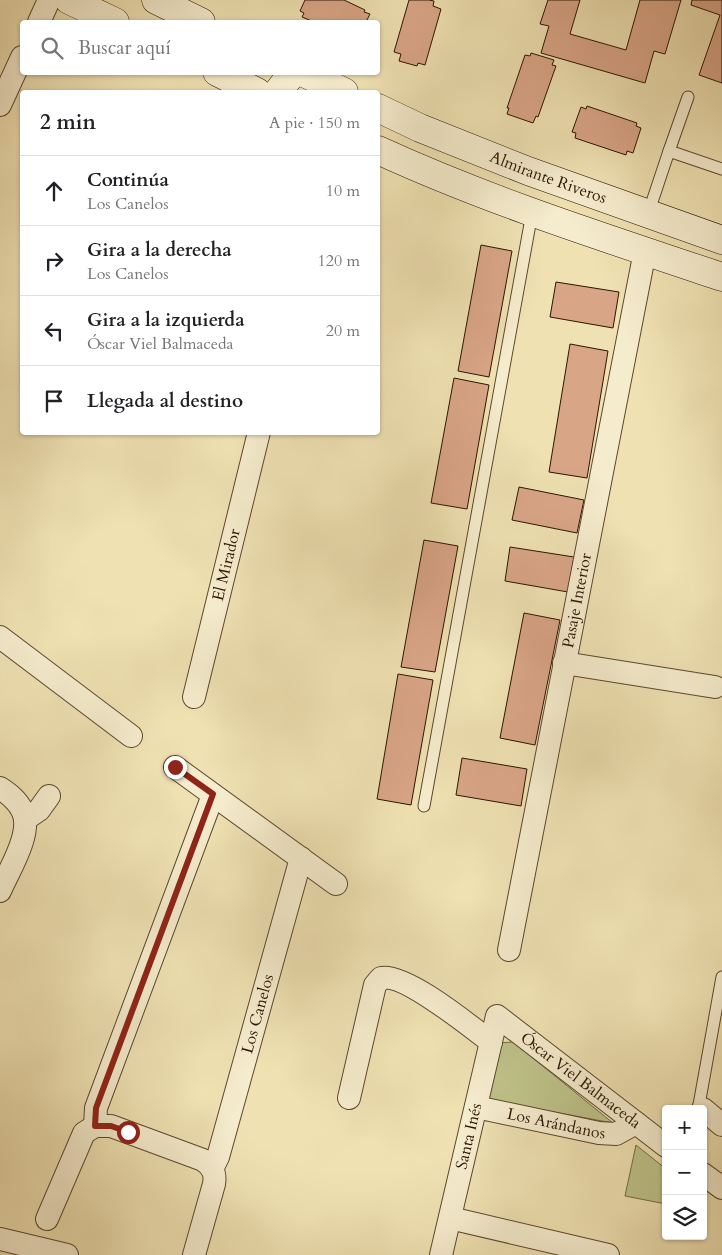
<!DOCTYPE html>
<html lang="es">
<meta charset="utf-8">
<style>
body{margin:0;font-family:Cardo,serif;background:#f2f2f2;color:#202124}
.controls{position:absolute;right:15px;bottom:15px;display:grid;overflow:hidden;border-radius:5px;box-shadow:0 1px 4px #0004}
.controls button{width:45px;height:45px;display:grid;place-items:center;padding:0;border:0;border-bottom:1px solid #e0e0e0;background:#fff;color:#202124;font:25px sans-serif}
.stop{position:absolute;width:15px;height:15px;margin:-11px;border:4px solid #8f2418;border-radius:50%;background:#fff}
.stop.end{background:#8f2418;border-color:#fff;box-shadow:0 1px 5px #0008}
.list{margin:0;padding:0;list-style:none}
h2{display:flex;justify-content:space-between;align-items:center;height:65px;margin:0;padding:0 20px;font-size:21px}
h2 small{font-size:16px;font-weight:400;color:#757577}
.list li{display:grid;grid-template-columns:32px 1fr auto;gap:15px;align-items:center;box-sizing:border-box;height:70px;padding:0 20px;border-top:1px solid #e0e0e0}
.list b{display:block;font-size:19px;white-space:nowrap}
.list p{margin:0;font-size:16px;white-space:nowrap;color:#757577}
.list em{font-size:16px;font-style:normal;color:#757577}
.icon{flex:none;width:28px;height:28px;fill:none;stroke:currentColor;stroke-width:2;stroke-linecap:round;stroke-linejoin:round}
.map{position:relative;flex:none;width:722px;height:1255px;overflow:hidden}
.search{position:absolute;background:#fff;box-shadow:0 1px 4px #0004;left:20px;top:20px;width:360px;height:55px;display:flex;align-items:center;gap:12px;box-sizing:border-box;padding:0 18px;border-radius:5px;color:#757577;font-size:19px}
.panel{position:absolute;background:#fff;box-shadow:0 1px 4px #0004;left:20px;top:90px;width:360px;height:345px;border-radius:5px}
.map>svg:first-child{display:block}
</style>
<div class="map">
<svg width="722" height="1255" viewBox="0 0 722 1255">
<rect width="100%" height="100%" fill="#efe1b2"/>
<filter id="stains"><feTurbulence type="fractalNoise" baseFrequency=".004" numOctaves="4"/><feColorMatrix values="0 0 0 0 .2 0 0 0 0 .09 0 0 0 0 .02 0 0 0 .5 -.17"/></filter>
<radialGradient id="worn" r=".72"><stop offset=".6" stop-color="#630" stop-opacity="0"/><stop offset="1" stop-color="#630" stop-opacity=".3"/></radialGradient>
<g fill="#bec289" stroke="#746c45">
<path d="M513 1042 613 1123 484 1099 496 1043Z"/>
<path d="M636 1145 666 1169V1204L625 1196Z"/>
</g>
<g fill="#d9a587" stroke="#2a1501">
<path d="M305 0H344L365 10 364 12 370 14 366 22H314L302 17 304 13 300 11Z"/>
<path d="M409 0H429L434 1 433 6 441 9 425 65 418 63 417 66 399 61 401 54 394 52Z"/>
<path d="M548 0H580L570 34 626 50 640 0H681L665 54 654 51 645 83 541 53 549 26 540 24Z"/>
<path d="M692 0H722V83L699 75 720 15 691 5Z"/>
<path d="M531 53 554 60 552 65 556 66 538 117 536 116 533 123 507 114 509 108H507L525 55 530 56Z"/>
<path d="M587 106 637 123 636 126 641 128 633 153 627 151 626 155 575 138 576 133 572 132 581 107 586 109Z"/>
<path d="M481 245 512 251 489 377 458 371Z"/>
<path d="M556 282 619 292 613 328 550 317Z"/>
<path d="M570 344 608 351 587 478 549 472Z"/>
<path d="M454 378 489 385 467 509 431 503Z"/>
<path d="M519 487 584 500 577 533 512 520Z"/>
<path d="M424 540 458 546 435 672 401 667Z"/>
<path d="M510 547 574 557 568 592 505 581Z"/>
<path d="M524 613 560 620 535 745 500 738Z"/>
<path d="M398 674 433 680 411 805 377 799Z"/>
<path d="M462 758 527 769 521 806 456 795Z"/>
</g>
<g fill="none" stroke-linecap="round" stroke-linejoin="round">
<g stroke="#5b482d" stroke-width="13">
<g id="service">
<path d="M669 151 688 97"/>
<path d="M648 214 669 151 722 169"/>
<path d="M424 806 532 213"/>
<path d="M699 1105 722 977"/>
</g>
</g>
<g stroke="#5b482d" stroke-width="24">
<g id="minor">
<path d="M39 22 49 0"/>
<path d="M0 105 22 57"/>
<path d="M0 637 131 736"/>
<path d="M564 663 715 687"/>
<path id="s1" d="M194 697 259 432"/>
<path d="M175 767 336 884"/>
<path d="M0 788C9 794 17 800 22 810 34 831 9 870 0 891"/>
<path d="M26 819 39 810 49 796"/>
<path id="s2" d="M509 950 645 251"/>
<path d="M349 1098 375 985 381 978C404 972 471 1027 491 1042"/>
<path id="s3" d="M476 1107 599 1133 616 1134 636 1123"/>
<path d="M703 1109 722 1125"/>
<path d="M95 1126 96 1108 213 795"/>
<path id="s4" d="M212 1169 218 1157 301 858"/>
<path d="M703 1174 722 1188"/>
<path d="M450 1218 608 1255"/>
<path d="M47 1219 84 1133 95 1126H111L203 1160C212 1166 216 1173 214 1184L194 1255"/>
<path d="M0 1239 67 1255"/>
<path id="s5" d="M441 1255 497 1016 666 1146"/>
</g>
</g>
<g stroke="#2a1501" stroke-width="29">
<g id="secondary">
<path d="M69 0 115 22"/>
<path d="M156 0 201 22"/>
<path d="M217 72 257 92"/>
<path d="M302 72 344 92"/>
<path d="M278 92 293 72"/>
<path id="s6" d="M378 108 420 128 528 171 722 240"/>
<path d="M378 150C489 201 606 238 722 277"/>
</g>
</g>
<use href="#service" stroke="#f5eccd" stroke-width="11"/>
<use href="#minor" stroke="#f5eccd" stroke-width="22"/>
<use href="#secondary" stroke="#f5eccd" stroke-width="28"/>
</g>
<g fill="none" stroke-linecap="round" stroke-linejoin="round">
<path stroke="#8f2418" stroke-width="6" d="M128 1132 111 1126H95L96 1108 213 794 175 767"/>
</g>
<g text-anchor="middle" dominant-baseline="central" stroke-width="5" stroke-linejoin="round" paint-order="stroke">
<g font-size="16" fill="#2a1501" stroke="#f5eccd">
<text stroke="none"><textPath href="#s6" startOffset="184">Almirante Riveros</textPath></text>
<text stroke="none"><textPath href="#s1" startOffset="136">El Mirador</textPath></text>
<text stroke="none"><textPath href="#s2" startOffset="356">Pasaje Interior</textPath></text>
<text stroke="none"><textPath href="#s4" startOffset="162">Los Canelos</textPath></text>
<text stroke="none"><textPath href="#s5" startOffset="351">Óscar Viel Balmaceda</textPath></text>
<text stroke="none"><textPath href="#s3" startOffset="82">Los Arándanos</textPath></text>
<text stroke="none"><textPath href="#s5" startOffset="122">Santa Inés</textPath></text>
</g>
</g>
<rect width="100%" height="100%" filter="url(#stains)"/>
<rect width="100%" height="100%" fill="url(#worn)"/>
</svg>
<div class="controls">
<button>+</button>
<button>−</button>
<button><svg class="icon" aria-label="layers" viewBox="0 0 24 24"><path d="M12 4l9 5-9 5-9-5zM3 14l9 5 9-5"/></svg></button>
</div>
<div class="stop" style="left:128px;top:1132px"></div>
<div class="stop end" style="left:175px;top:767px"></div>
<div class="search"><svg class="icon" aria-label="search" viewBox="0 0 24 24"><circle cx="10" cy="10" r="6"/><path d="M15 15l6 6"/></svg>Buscar aquí</div>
<section class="panel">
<h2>2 min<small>A pie · 150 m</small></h2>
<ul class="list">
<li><svg class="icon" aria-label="ahead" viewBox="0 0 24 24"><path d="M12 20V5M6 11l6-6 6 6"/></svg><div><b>Continúa</b><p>Los Canelos</p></div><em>10 m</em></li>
<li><svg class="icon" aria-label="right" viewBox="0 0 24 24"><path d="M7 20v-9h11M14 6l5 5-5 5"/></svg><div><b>Gira a la derecha</b><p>Los Canelos</p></div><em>120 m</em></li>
<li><svg class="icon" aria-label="left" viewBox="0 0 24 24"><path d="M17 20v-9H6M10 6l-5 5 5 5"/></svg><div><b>Gira a la izquierda</b><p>Óscar Viel Balmaceda</p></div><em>20 m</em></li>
<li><svg class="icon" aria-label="arrive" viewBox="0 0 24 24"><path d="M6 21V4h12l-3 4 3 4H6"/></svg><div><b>Llegada al destino</b></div></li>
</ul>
</section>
</div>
